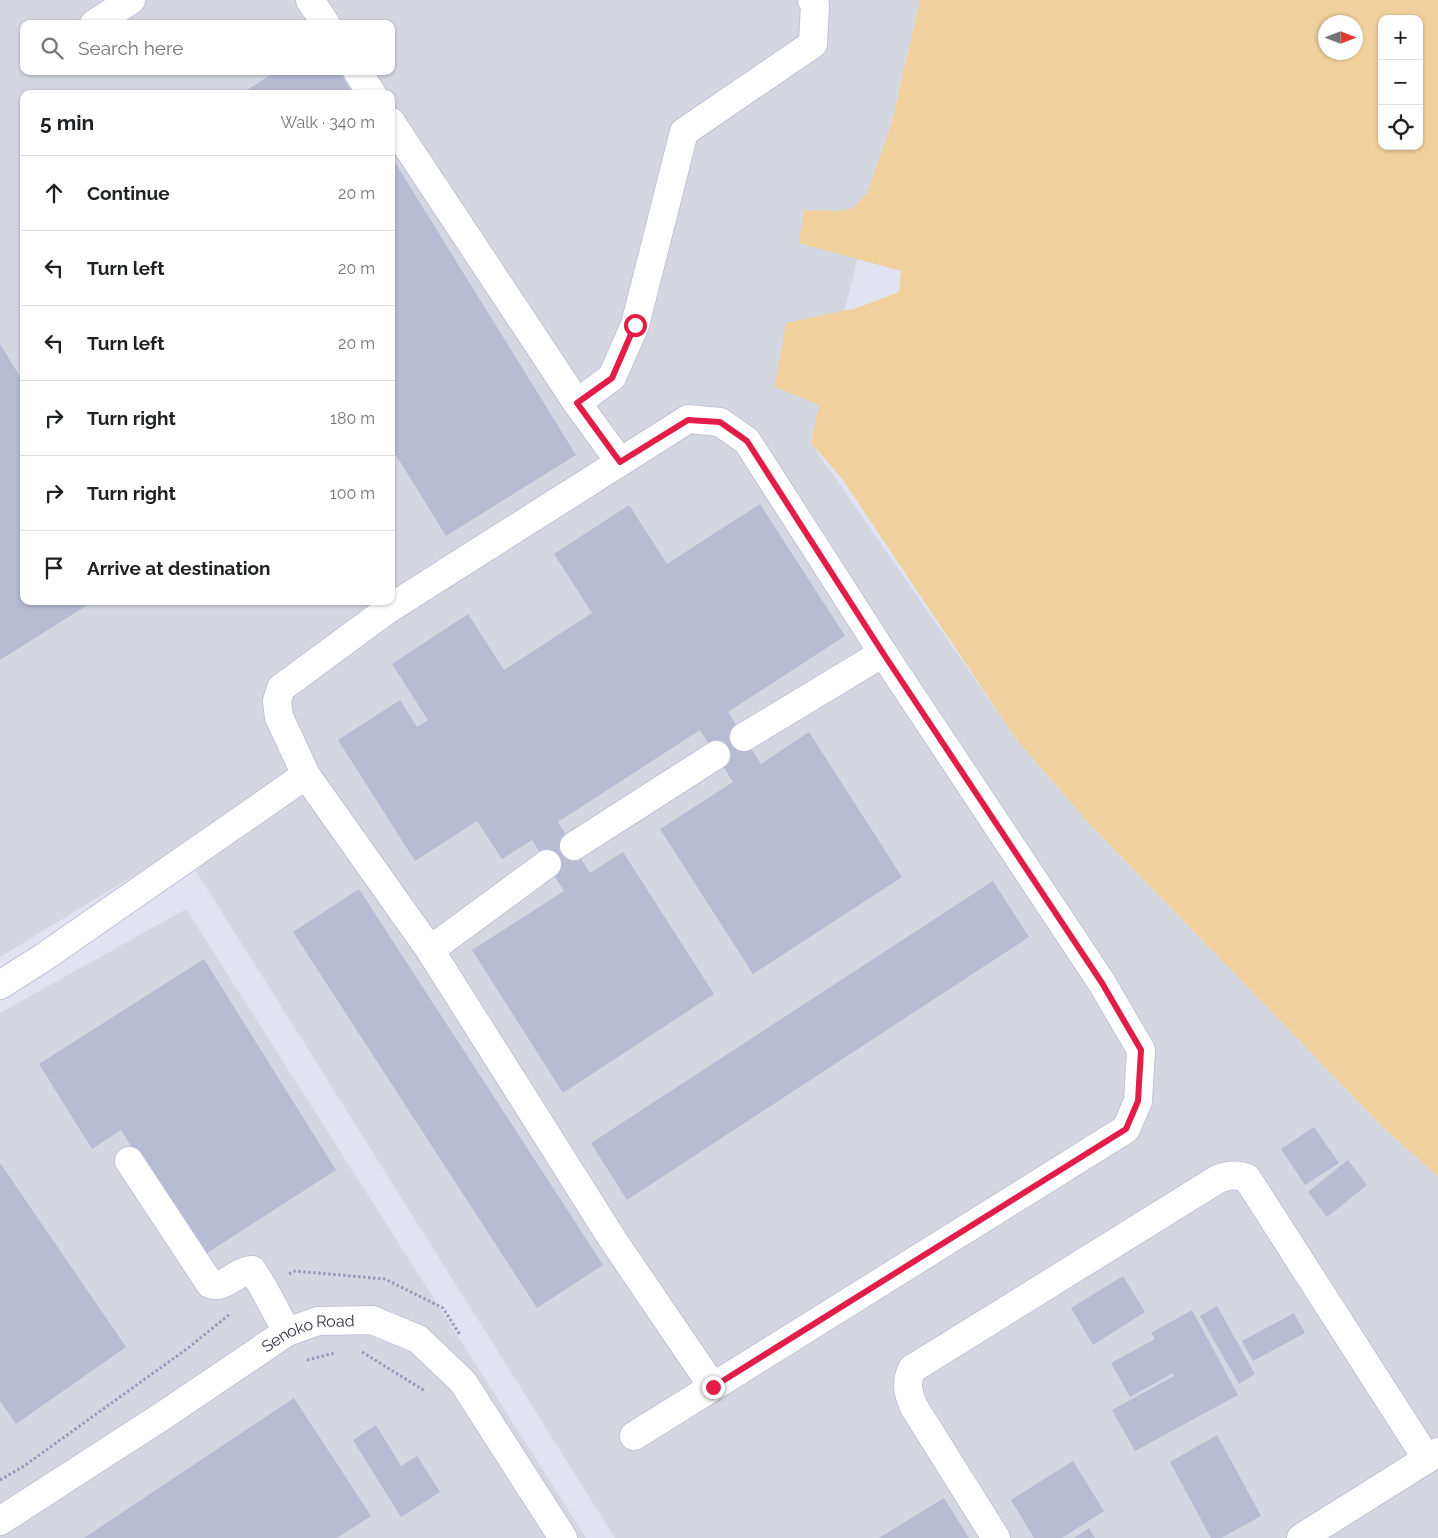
<!DOCTYPE html>
<meta charset="utf-8">
<style>
body{margin:0;font-family:Raleway,sans-serif;background:#f2f2f2;color:#202124}
.controls{position:absolute;right:15px;top:15px;display:grid;overflow:hidden;border-radius:10px;box-shadow:0 1px 4px #0004}
.controls button{width:45px;height:45px;display:grid;place-items:center;padding:0;border:0;border-bottom:1px solid #e0e0e0;background:#fff;color:#202124;font:25px sans-serif}
.compass{position:absolute;left:1318px;top:15px;width:45px;height:45px;border-radius:50%;background:#fff;box-shadow:0 1px 4px #0004;rotate:90deg}
.stop{position:absolute;width:15px;height:15px;margin:-11px;border:4px solid #e11d48;border-radius:50%;background:#fff}
.stop.end{background:#e11d48;border-color:#fff;box-shadow:0 1px 5px #0008}
.list{margin:0;padding:0;list-style:none}
h2{display:flex;justify-content:space-between;align-items:center;height:65px;margin:0;padding:0 20px;font-size:21px}
h2 small{font-size:16px;font-weight:400;color:#757577}
.list li{display:grid;grid-template-columns:32px 1fr auto;gap:15px;align-items:center;box-sizing:border-box;height:75px;padding:0 20px;border-top:1px solid #e0e0e0}
.list b{display:block;font-size:19px;white-space:nowrap}
.list em{font-size:16px;font-style:normal;color:#757577}
.icon{flex:none;width:28px;height:28px;fill:none;stroke:currentColor;stroke-width:2;stroke-linecap:round;stroke-linejoin:round}
.map{position:relative;flex:none;width:1438px;height:1538px;overflow:hidden}
.search{position:absolute;background:#fff;box-shadow:0 1px 4px #0004;left:20px;top:20px;width:375px;height:55px;display:flex;align-items:center;gap:12px;box-sizing:border-box;padding:0 18px;border-radius:10px;color:#757577;font-size:19px}
.panel{position:absolute;background:#fff;box-shadow:0 1px 4px #0004;left:20px;top:90px;width:375px;height:515px;border-radius:10px}
.map>svg:first-child{display:block}
</style>
<div class="map">
<svg width="1438" height="1538" viewBox="0 0 1438 1538">
<rect width="100%" height="100%" fill="#e2e3f1"/>
<g fill="#d4d7e0" fill-rule="evenodd">
<path d="M0 0H920L892 122 811 443 1017 740 1085 819 1383 1127 1438 1177V1538H615L181 847 0 957ZM24 24H391V71H24ZM24 94H391V601H24Z"/>
<path d="M186 909 586 1538H0V1013Z"/>
</g>
<path fill="#f0d09c" fill-rule="evenodd" d="M920 0H1438V1177L1383 1127 1085 819 1017 740 843 480 811 443 819 405 775 387 786 323 857 308 899 292 901 271 799 243 804 210 840 211 853 208 868 192 892 122ZM1382 19H1419V146H1382ZM1326 22H1356V52H1326Z"/>
<g fill="#b7bcd3">
<path d="M276 71H339L353 94H241Z"/>
<path d="M391 156 576 455 446 536 391 447Z"/>
<path d="M0 344 24 383V601H94L0 660Z"/>
<path d="M760 504 845 636 728 712 761 764 809 732 902 877 753 974 660 829 733 782 700 730 558 822 590 873 623 852 714 994 563 1093 472 950 564 891 532 840 502 859 477 821 415 861 338 740 400 700 417 727 428 720 392 664 468 614 504 670 592 613 554 554 629 505 667 564Z"/>
<path d="M993 881 1029 937 627 1200 591 1143Z"/>
<path d="M359 889 603 1265 537 1308 293 932Z"/>
<path d="M204 959 336 1170 201 1257 121 1130 92 1149 39 1064Z"/>
<path d="M1314 1127 1339 1163 1305 1185 1281 1149Z"/>
<path d="M1348 1160 1367 1185 1327 1217 1308 1192Z"/>
<path d="M0 1163 126 1347 16 1424 0 1401Z"/>
<path d="M1123 1276 1145 1312 1093 1345 1071 1308Z"/>
<path d="M1217 1306 1255 1374 1239 1384 1200 1316Z"/>
<path d="M1192 1310 1238 1395 1135 1451 1112 1410 1174 1376 1173 1373 1130 1397 1111 1363 1155 1339 1151 1333Z"/>
<path d="M1294 1313 1305 1333 1253 1361 1242 1341Z"/>
<path d="M294 1398 371 1516 337 1538H84Z"/>
<path d="M376 1425 401 1466 417 1456 440 1492 401 1517 353 1440Z"/>
<path d="M1217 1435 1261 1516 1221 1538H1211L1170 1462Z"/>
<path d="M1073 1461 1104 1511 1062 1538H1034L1011 1500Z"/>
<path d="M944 1498 969 1538H879Z"/>
<path d="M1089 1528 1095 1538H1074Z"/>
</g>
<g fill="none" stroke-linecap="round" stroke-linejoin="round">
<g stroke="#bfc2d8" stroke-width="30">
<g id="minor">
<path d="M310 0 326 24"/>
<path d="M94 24 131 0"/>
<path d="M357 71 372 94"/>
<path d="M391 122 577 403 620 462"/>
<path d="M577 403 612 377 635 325 684 132 813 44 815 5 812 0"/>
<path d="M744 737 883 653"/>
<path d="M574 846 716 755"/>
<path d="M430 950 547 864"/>
<path d="M0 985 44 957 306 775"/>
<path d="M129 1161 210 1284C224 1290 237 1270 252 1270L263 1287 287 1332"/>
<path d="M634 1436 1126 1129 1138 1101 1141 1050 1102 983 883 653 747 441 720 422 688 419 387 610 281 688 277 701 279 717 306 775 430 950 613 1240 713 1387"/>
<path id="s1" d="M0 1521 161 1417 287 1332 318 1321 372 1320 418 1339 463 1382 563 1538"/>
<path d="M996 1538 914 1407C908 1393 905 1383 912 1369L1218 1179C1229 1175 1236 1174 1247 1178L1427 1459"/>
<path d="M1301 1538 1438 1452"/>
</g>
</g>
<g stroke="#969bbe" stroke-width="3" stroke-dasharray="2.5 2.5" stroke-linecap="butt">
<path d="M289 1274 295 1271 385 1279 443 1308 460 1335"/>
<path d="M362 1352 425 1391"/>
<path d="M307 1360 335 1353"/>
<path d="M0 1480 24 1466 188 1348 230 1314"/>
</g>
<use href="#minor" stroke="#fff" stroke-width="28"/>
</g>
<g fill="none" stroke-linecap="round" stroke-linejoin="round">
<path stroke="#e11d48" stroke-width="6" d="M635 325 612 378 577 403 620 462 688 420 720 422 747 441 883 653 1102 983 1141 1050 1138 1101 1126 1129 713 1387"/>
</g>
<g text-anchor="middle" dominant-baseline="central" stroke-width="4.5" stroke-linejoin="round" paint-order="stroke">
<g font-size="16" fill="#323543" stroke="#fff">
<text stroke="none"><textPath href="#s1" startOffset="364">Senoko Road</textPath></text>
</g>
</g>
</svg>
<div class="controls">
<button>+</button>
<button>−</button>
<button><svg class="icon" aria-label="locate" viewBox="0 0 24 24"><circle cx="12" cy="12" r="6"/><path d="M12 2v4M12 18v4M2 12h4M18 12h4"/></svg></button>
</div>
<svg class="compass" viewBox="-18 -18 36 36"><path d="M0-13l5 13h-10z" fill="#e53935"/><path d="M0 13l5-13h-10z" fill="#757577"/></svg>
<div class="stop" style="left:635px;top:325px"></div>
<div class="stop end" style="left:713px;top:1387px"></div>
<div class="search"><svg class="icon" aria-label="search" viewBox="0 0 24 24"><circle cx="10" cy="10" r="6"/><path d="M15 15l6 6"/></svg>Search here</div>
<section class="panel">
<h2>5 min<small>Walk · 340 m</small></h2>
<ul class="list">
<li><svg class="icon" aria-label="ahead" viewBox="0 0 24 24"><path d="M12 20V5M6 11l6-6 6 6"/></svg><div><b>Continue</b></div><em>20 m</em></li>
<li><svg class="icon" aria-label="left" viewBox="0 0 24 24"><path d="M17 20v-9H6M10 6l-5 5 5 5"/></svg><div><b>Turn left</b></div><em>20 m</em></li>
<li><svg class="icon" aria-label="left" viewBox="0 0 24 24"><path d="M17 20v-9H6M10 6l-5 5 5 5"/></svg><div><b>Turn left</b></div><em>20 m</em></li>
<li><svg class="icon" aria-label="right" viewBox="0 0 24 24"><path d="M7 20v-9h11M14 6l5 5-5 5"/></svg><div><b>Turn right</b></div><em>180 m</em></li>
<li><svg class="icon" aria-label="right" viewBox="0 0 24 24"><path d="M7 20v-9h11M14 6l5 5-5 5"/></svg><div><b>Turn right</b></div><em>100 m</em></li>
<li><svg class="icon" aria-label="arrive" viewBox="0 0 24 24"><path d="M6 21V4h12l-3 4 3 4H6"/></svg><div><b>Arrive at destination</b></div></li>
</ul>
</section>
</div>
